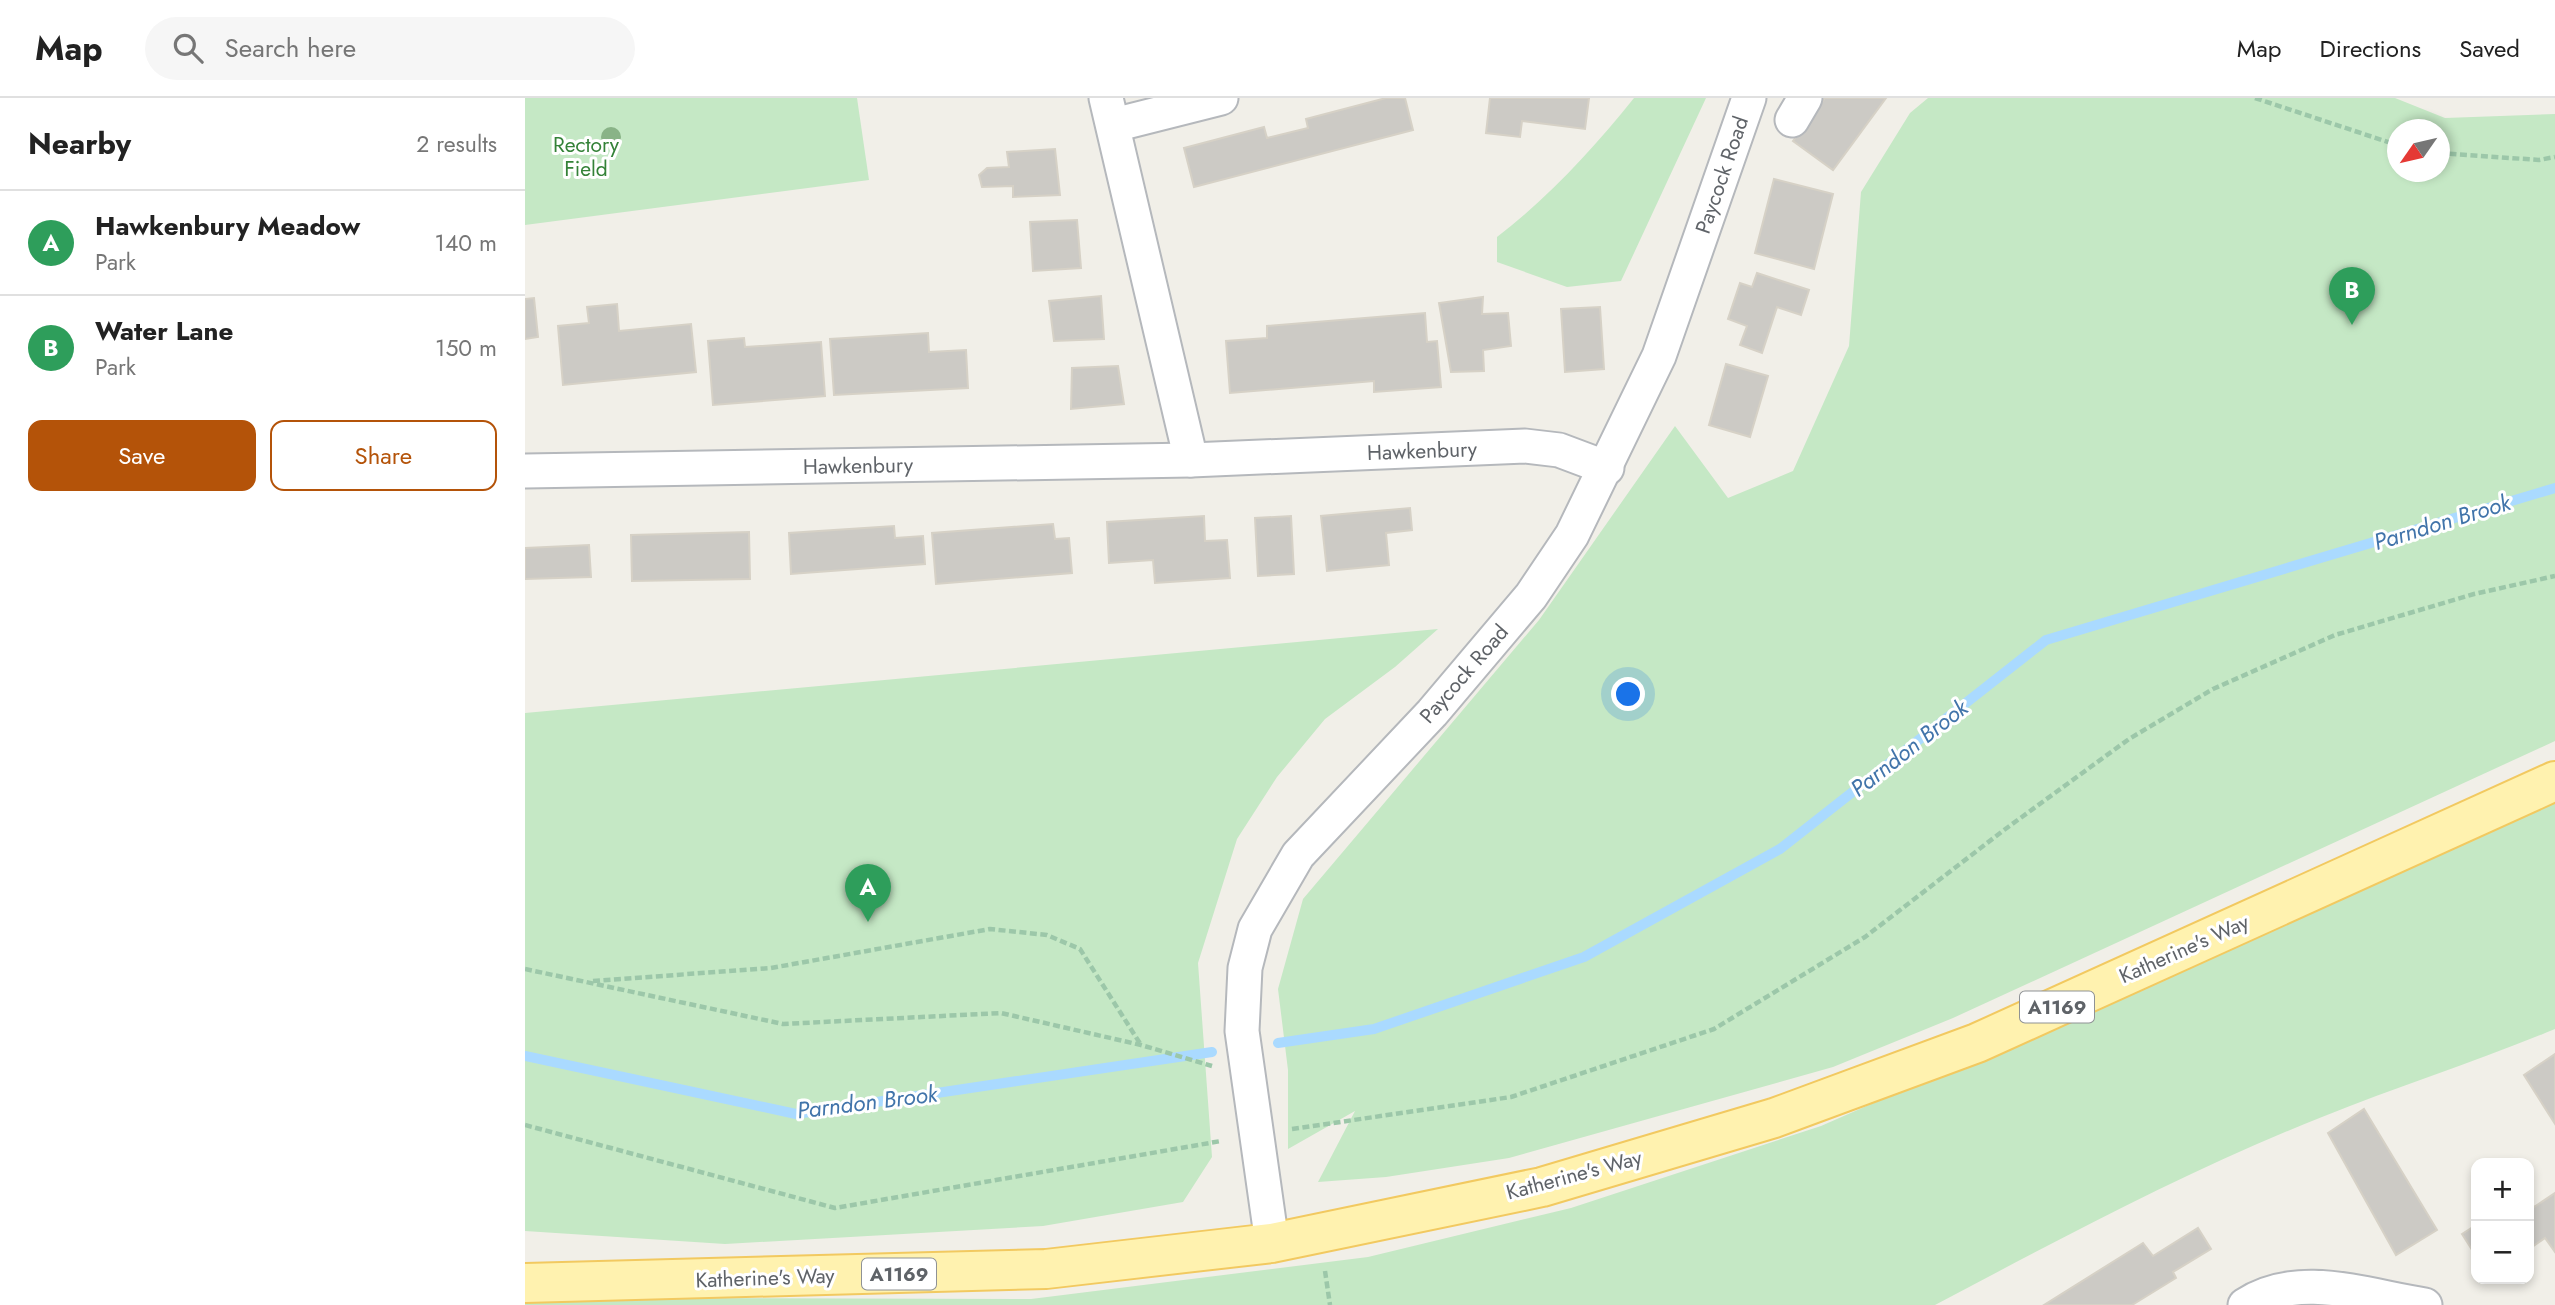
<!DOCTYPE html>
<meta charset="utf-8">
<style>
body{margin:0;font-family:Jost,sans-serif;background:#f6f6f6;color:#222}
.controls{position:absolute;right:21px;bottom:21px;display:grid;overflow:hidden;border-radius:14px;box-shadow:0 4px 10px #0003}
.controls button{width:63px;height:63px;display:grid;place-items:center;padding:0;border:0;border-bottom:2px solid #e0e0e0;background:#fff;color:#222;font:35px sans-serif}
.compass{position:absolute;left:1862px;top:21px;width:63px;height:63px;border-radius:50%;background:#fff;box-shadow:0 4px 10px #0003;rotate:236deg}
.you{position:absolute;left:1104px;top:597px;width:24px;height:24px;margin:-18px;border:5px solid #fff;border-radius:50%;background:#1a73e8;box-shadow:0 0 0 10px #1a73e833}
.badge{display:grid;place-items:center;width:46px;height:46px;border-radius:50%;background:#b45309;color:#fff;font-size:23px;font-weight:700}
.pin{position:absolute;translate:-50% -58px;filter:drop-shadow(0 2px 4px #0008)}
.pin::after{content:'';position:absolute;top:37px;width:24px;height:21px;background:inherit;clip-path:polygon(0 0,100% 0,50% 100%)}
.list{margin:0;padding:0;list-style:none}
h2{display:flex;justify-content:space-between;align-items:center;height:91px;margin:0;padding:0 28px;font-size:30px}
h2 small{font-size:23px;font-weight:400;color:#767676}
.list li{display:grid;grid-template-columns:46px 1fr auto;gap:21px;align-items:center;box-sizing:border-box;height:105px;padding:0 28px;border-top:2px solid #e0e0e0}
.list b{display:block;font-size:26px;white-space:nowrap}
.list p{margin:0;font-size:23px;white-space:nowrap;color:#767676}
.list em{font-size:23px;font-style:normal;color:#767676}
.actions{display:flex;gap:14px;padding:21px 28px}
.actions a{flex:1;padding:16px 0;border:2px solid #b45309;border-radius:14px;text-align:center;font-size:24px;color:#b45309}
.actions .main{background:#b45309;color:#fff}
.icon{flex:none;width:38px;height:38px;fill:none;stroke:currentColor;stroke-width:2;stroke-linecap:round;stroke-linejoin:round}
.map{position:relative;flex:none;width:2030px;height:1207px;overflow:hidden}
header{display:flex;align-items:center;gap:42px;box-sizing:border-box;height:98px;padding:0 35px;background:#fff;border-bottom:2px solid #e0e0e0}
header strong{font-size:33px}
nav{display:flex;gap:38px;margin-inline-start:auto;font-size:24px}
.search{width:490px;height:63px;background:#f6f6f6;display:flex;align-items:center;gap:18px;box-sizing:border-box;padding:0 24px;border-radius:38px;color:#767676;font-size:26px}
main{display:flex}
aside{flex:1;background:#fff}
.map>svg:first-child{display:block}
</style>
<header>
<strong>Map</strong>
<div class="search"><svg class="icon" aria-label="search" viewBox="0 0 24 24"><circle cx="10" cy="10" r="6"/><path d="M15 15l6 6"/></svg>Search here</div>
<nav><a>Map</a><a>Directions</a><a>Saved</a></nav>
</header>
<main>
<aside>
<h2>Nearby<small>2 results</small></h2>
<ul class="list">
<li><span class="badge" style="background:#2e9e5b">A</span><div><b>Hawkenbury Meadow</b><p>Park</p></div><em>140 m</em></li>
<li><span class="badge" style="background:#2e9e5b">B</span><div><b>Water Lane</b><p>Park</p></div><em>150 m</em></li>
</ul>
<div class="actions"><a class="main">Save</a><a>Share</a></div>
</aside>
<div class="map">
<svg width="2030" height="1207" viewBox="0 0 2030 1207">
<rect width="100%" height="100%" fill="#f1efe8"/>
<g fill="#c5e8c5" fill-rule="evenodd">
<path d="M0 0H332L344 82 0 127Z"/>
<path d="M1109 0H1181L1096 183 1042 189 972 164V139C1025 98 1067 52 1109 0Z"/>
<path d="M1403 0H1870L1920 20 2030 16V643L1428 920 1308 969 984 1060 861 1079 793 1084 830 1013 763 1051V972L753 891 778 801 1014 522 1150 328 1203 400 1268 373 1324 248 1336 94 1385 15ZM1872 32H1914V74H1872Z"/>
<path d="M913 531 870 569 800 621 752 679 712 741 673 865 687 1059 658 1104 518 1128 200 1146 0 1133V615Z"/>
<path d="M2030 697V931C1953 963 1874 988 1797 1019 1663 1072 1537 1140 1410 1207H0V1204L97 1200 506 1201 843 1159 1046 1110 1296 1028 1829 794Z"/>
</g>
<g fill="none" stroke-linecap="round" stroke-linejoin="round">
<g stroke="#aadaff" stroke-width="10">
<path d="M753 945 849 931 1059 859 1255 751 1521 542 2030 390"/>
<path d="M0 958 271 1016 687 954"/>
</g>
</g>
<g fill="#cccac5" stroke="#d6d1c6" stroke-width="2">
<path d="M861 0H880L888 32 669 89 659 50 739 29 742 40 783 30 781 21Z"/>
<path d="M965 0H1064L1060 31 997 23 995 39 961 35Z"/>
<path d="M1300 0H1361L1308 72 1268 43Z"/>
<path d="M530 51 535 97 488 99V88L457 89 454 77 462 70 484 69 482 54Z"/>
<path d="M1249 81 1308 96 1289 171 1230 155Z"/>
<path d="M552 122 556 170 508 173 505 124Z"/>
<path d="M1232 175 1284 192 1276 217 1252 209 1237 255 1215 247 1222 228 1203 221 1215 185 1227 189Z"/>
<path d="M576 198 579 241 529 243 524 203Z"/>
<path d="M958 199 957 216 983 215 986 248 958 252 959 273 926 274 914 205Z"/>
<path d="M9 200 13 239 0 241V201Z"/>
<path d="M92 206 94 233 166 226 171 274 38 287 33 228 64 225 62 209Z"/>
<path d="M1075 209 1079 271 1040 274 1036 211Z"/>
<path d="M900 215 902 244 912 243 916 289 849 294V283L705 295 701 243 742 240V228Z"/>
<path d="M403 235 404 254 441 252 443 290 309 297 305 241Z"/>
<path d="M219 240 220 249 296 244 300 298 188 307 183 243Z"/>
<path d="M1201 266 1243 278 1225 339 1184 327Z"/>
<path d="M593 268 599 306 546 311 547 270Z"/>
<path d="M885 410 887 432 861 435 864 467 802 473 796 418Z"/>
<path d="M679 418 680 443 702 442 705 480 630 485 628 462 584 465 582 424Z"/>
<path d="M766 418 769 476 733 478 730 420Z"/>
<path d="M528 426 530 441 544 440 547 475 411 486 407 435Z"/>
<path d="M369 428 370 440 398 438 400 466 266 476 264 435Z"/>
<path d="M224 434 225 481 107 483 106 437Z"/>
<path d="M64 447 66 479 0 481V450Z"/>
<path d="M2030 956V1026L1999 977Z"/>
<path d="M1839 1011 1912 1132 1871 1157 1803 1035Z"/>
<path d="M2030 1095V1154L2020 1140 2004 1151V1100L2009 1109Z"/>
<path d="M1951 1127V1158L1937 1136Z"/>
<path d="M1673 1130 1686 1151 1648 1174 1651 1180 1607 1207H1519L1618 1145 1628 1158Z"/>
</g>
<g fill="none" stroke-linecap="round" stroke-linejoin="round">
<g stroke="#b5b8bc" stroke-width="37">
<g id="minor">
<path d="M581 0 666 362"/>
<path d="M1267 22 1280 0"/>
<path d="M589 27 696 0"/>
<path d="M0 373 666 362 1000 348 1034 352 1082 370"/>
<path d="M747 1145 717 933 720 870 730 831 773 757 907 615 1006 498 1047 437 1134 258 1224 0"/>
<path d="M1720 1207C1774 1172 1841 1198 1900 1207"/>
</g>
</g>
<g stroke="#f2c960" stroke-width="42">
<path id="primary" d="M0 1185 521 1171 747 1145 1017 1089 1249 1020 1452 945 2030 683"/>
</g>
<g stroke="#9cc7a9" stroke-width="4.5" stroke-dasharray="7 3.5" stroke-linecap="butt">
<path d="M1730 0 1872 47"/>
<path d="M1914 55 2014 62 2030 59"/>
<path d="M0 871 258 926 476 915 616 947 687 968"/>
<path d="M68 883 246 870 465 831 522 837 555 851 616 947"/>
<path d="M0 1027 310 1110 696 1043"/>
<path d="M767 1031 986 999 1189 931 1340 839 1479 732 1604 641 1688 591 1810 537 1949 496 2030 478"/>
<path d="M800 1173 805 1207"/>
</g>
<use href="#minor" stroke="#fff" stroke-width="33"/>
<use href="#primary" stroke="#fff2af" stroke-width="38"/>
</g>
<circle fill="#89b387" cx="86" cy="39" r="10"/>
<g text-anchor="middle" dominant-baseline="central" stroke-width="6" stroke-linejoin="round" paint-order="stroke">
<g fill="#fff" stroke="#8f9295" stroke-width="2">
<rect x="1495" y="893.5" width="74" height="31" rx="5"/>
<rect x="337" y="1160.5" width="74" height="31" rx="5"/>
</g>
<g font-size="19" font-weight="bold" fill="#5f6368">
<text x="1532" y="909">A1169</text>
<text x="374" y="1176">A1169</text>
</g>
<g font-size="21" fill="#348238" stroke="#fff">
<text x="61" y="47">Rectory<tspan x="61" dy="24">Field</tspan></text>
</g>
<g font-size="21" fill="#5f6368" stroke="#fff">
<text transform="translate(1197 77) rotate(-71)">Paycock Road</text>
<text transform="translate(897 353) rotate(-2)">Hawkenbury</text>
<text transform="translate(333 368) rotate(-1)">Hawkenbury</text>
<text transform="translate(939 576) rotate(-49)">Paycock Road</text>
<text transform="translate(1659 851) rotate(-24)">Katherine's Way</text>
<text transform="translate(1049 1077) rotate(-15)">Katherine's Way</text>
<text transform="translate(240 1180) rotate(-2)">Katherine's Way</text>
</g>
<g font-size="23" font-style="italic" fill="#4174aa" stroke="#fff">
<text transform="translate(1917 424) rotate(-17)">Parndon Brook</text>
<text transform="translate(1384 650) rotate(-38)">Parndon Brook</text>
<text transform="translate(342 1004) rotate(-7)">Parndon Brook</text>
</g>
</g>
</svg>
<div class="controls">
<button>+</button>
<button>−</button>
</div>
<svg class="compass" viewBox="-18 -18 36 36"><path d="M0-13l5 13h-10z" fill="#e53935"/><path d="M0 13l5-13h-10z" fill="#767676"/></svg>
<div class="you"></div>
<div class="pin badge" style="left:343px;top:824px;background:#2e9e5b">A</div>
<div class="pin badge" style="left:1827px;top:227px;background:#2e9e5b">B</div>
</div>
</main>
